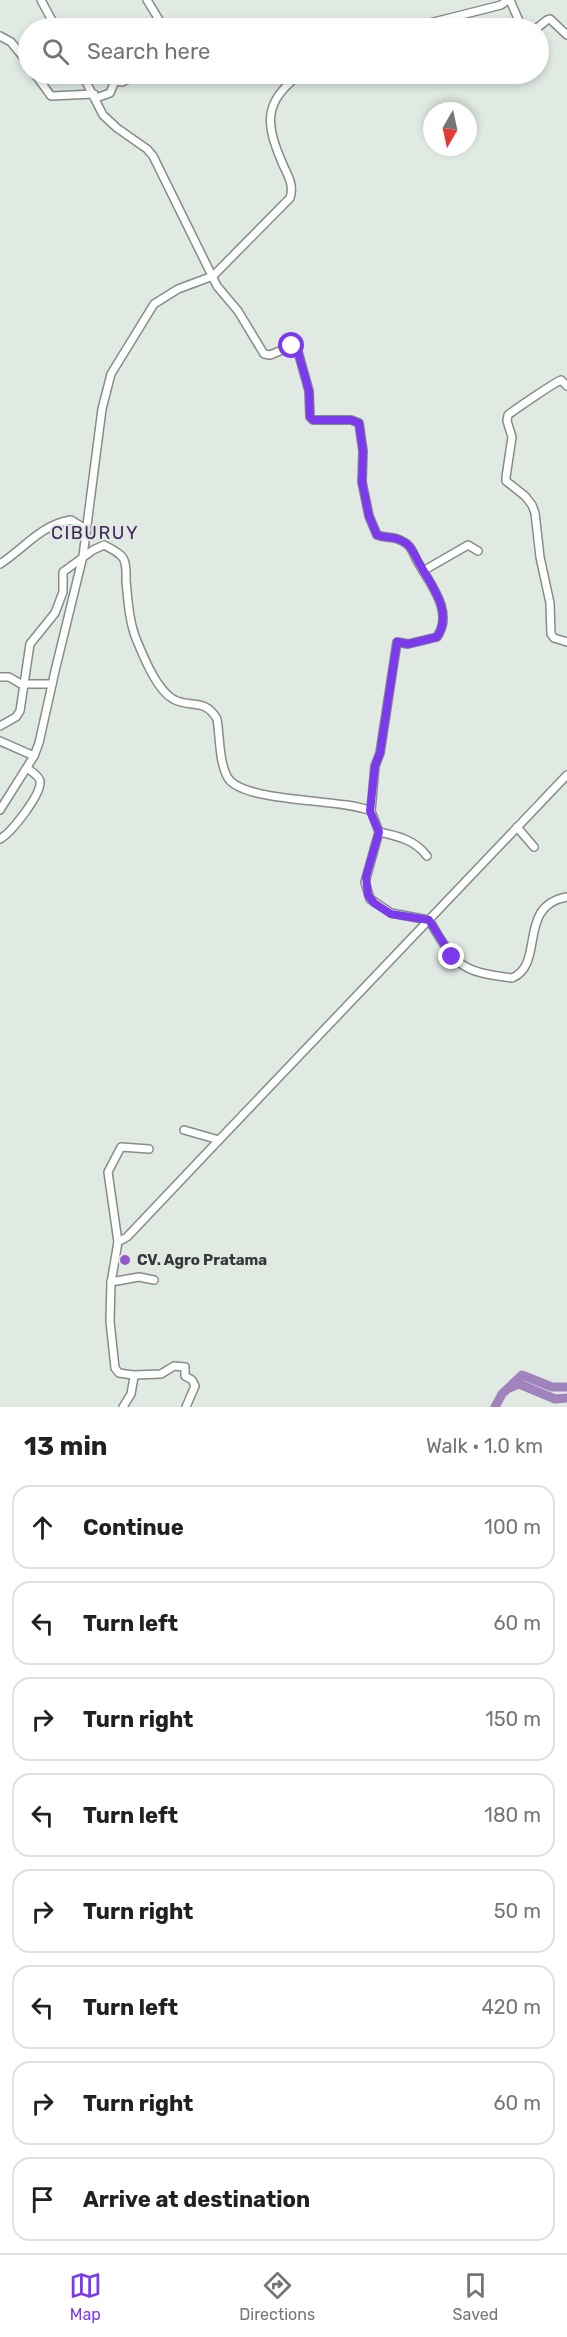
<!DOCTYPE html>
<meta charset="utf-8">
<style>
body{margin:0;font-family:Rubik,sans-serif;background:#f2f2f2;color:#202124}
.compass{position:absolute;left:423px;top:102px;width:54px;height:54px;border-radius:50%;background:#fff;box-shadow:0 3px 9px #0003;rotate:189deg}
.stop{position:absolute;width:18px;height:18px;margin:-14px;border:4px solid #7c3aed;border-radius:50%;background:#fff}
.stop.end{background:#7c3aed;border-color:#fff;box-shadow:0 2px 6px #0008}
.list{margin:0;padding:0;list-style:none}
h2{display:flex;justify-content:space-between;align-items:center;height:78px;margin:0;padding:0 24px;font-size:26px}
h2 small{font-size:20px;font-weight:400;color:#757577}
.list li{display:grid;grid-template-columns:39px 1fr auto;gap:18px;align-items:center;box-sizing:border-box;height:84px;margin:0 12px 12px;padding:0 12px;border:2px solid #e0e0e0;border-radius:18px}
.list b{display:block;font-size:22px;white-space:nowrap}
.list em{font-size:20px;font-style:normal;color:#757577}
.icon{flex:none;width:33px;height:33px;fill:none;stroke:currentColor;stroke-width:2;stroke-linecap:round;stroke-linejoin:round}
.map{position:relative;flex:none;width:567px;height:1407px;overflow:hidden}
.search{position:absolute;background:#fff;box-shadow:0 3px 9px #0003;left:18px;right:18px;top:18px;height:66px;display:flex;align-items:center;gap:15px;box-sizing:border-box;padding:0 21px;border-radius:33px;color:#757577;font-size:22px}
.sheet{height:846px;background:#fff}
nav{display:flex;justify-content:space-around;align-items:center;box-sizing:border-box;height:84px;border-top:2px solid #e0e0e0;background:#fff;font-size:16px;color:#757577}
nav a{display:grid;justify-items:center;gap:3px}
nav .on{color:#7c3aed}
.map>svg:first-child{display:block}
</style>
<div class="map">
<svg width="567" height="1407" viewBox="0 0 567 1407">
<rect width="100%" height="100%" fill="#e0eae3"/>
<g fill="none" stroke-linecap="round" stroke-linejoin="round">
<g stroke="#a083bd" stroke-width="9">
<path d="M510 1388 519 1384 555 1399 567 1398"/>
<path d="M495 1407 502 1394 522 1375 552 1387H567"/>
</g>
<g stroke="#848d87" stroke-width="10">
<g id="minor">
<path d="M41 0 56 28"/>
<path d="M147 0 164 28"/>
<path d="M510 0 522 28"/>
<path d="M410 28 501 5 508 0"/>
<path d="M537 28 547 20 550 19 567 35"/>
<path d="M0 36 11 42 28 63"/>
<path d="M35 74 51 96 94 94"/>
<path d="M82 74 103 115 117 128 147 149 153 156 217 286 238 311 264 354 270 355 292 346 297 348 309 391 310 417 313 420H351L359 423 363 451 362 482 369 516 377 535C388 539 395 535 407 544 413 549 415 558 419 564 431 585 454 612 437 637L408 644 397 642 380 753 375 766 371 811"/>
<path d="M164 74H182"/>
<path d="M116 81 122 82 138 74"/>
<path d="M96 98 110 93 118 74"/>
<path d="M567 386 561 380C557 381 514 410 508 415L507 421 512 437 506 477V481L525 496 532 505 535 513 540 557 550 603 551 634 554 638 567 642"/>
<path d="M0 564C25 548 40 525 71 520L87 530"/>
<path d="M423 571 468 545 478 551"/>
<path d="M0 677H9L21 684H52"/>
<path d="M0 726 16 717 20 711 30 644 55 613 63 592V572L93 550 104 545C110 548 119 552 123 558 127 564 126 574 126 581 128 600 129 623 137 641 144 658 157 690 173 699 191 709 204 697 217 719 220 737 219 763 228 778 244 803 340 798 371 811L379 832 365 882 370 899 391 913 429 920C455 964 459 972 512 978 546 964 516 906 567 897"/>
<path d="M0 741 34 756"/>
<path d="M0 810 34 756 39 743 55 671 83 556 102 409 111 374 154 304 178 289 213 276 290 198C294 187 289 177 284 167 266 126 261 102 301 74"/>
<path d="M517 827 534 847"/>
<path d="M379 832C398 836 415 840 427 856"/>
<path d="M0 839C11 833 42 794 40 781 39 776 31 771 27 768"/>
<path d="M184 1130 219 1140 567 775"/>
<path d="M118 1242 127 1237 219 1140"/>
<path d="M111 1282 139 1277 154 1280"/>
<path d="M134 1375 161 1374 174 1366 185 1367V1376L192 1380 195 1386 186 1407"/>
<path d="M123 1407 131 1394 134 1377 133 1375 119 1373 115 1368 110 1321 111 1283 118 1242 108 1172 121 1147 149 1149"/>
</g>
</g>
<use href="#minor" stroke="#fff" stroke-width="7"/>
</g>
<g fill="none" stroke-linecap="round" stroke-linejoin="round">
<path stroke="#7c3aed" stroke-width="8" d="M292 346 297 348 309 391 310 417 313 420H351L359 423 363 451 362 482 369 516 377 535C388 539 395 535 407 544 414 550 417 561 422 568 433 588 453 613 437 637L408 644 397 642 380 753 375 766 370 811 379 832 366 877 368 895 374 903 391 914 429 920 452 957"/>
</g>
<circle fill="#9756cc" stroke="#e0eae3" stroke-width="2" cx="125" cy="1260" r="6"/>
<g text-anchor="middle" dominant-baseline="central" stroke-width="4.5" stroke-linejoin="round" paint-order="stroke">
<g font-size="15" font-weight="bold" fill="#353836" stroke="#e0eae3" text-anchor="start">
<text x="137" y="1260">CV. Agro Pratama</text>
</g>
<g font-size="18" letter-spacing="1.5" fill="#43245d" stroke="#e0eae3">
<text x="95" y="533">CIBURUY</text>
</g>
</g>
</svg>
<svg class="compass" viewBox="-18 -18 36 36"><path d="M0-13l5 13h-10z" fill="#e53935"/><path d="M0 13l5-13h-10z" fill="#757577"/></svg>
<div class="stop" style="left:292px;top:346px"></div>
<div class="stop end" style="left:452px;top:957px"></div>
<div class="search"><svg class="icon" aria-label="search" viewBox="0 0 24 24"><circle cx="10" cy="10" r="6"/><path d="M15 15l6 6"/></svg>Search here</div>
</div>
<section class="sheet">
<h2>13 min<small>Walk · 1.0 km</small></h2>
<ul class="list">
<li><svg class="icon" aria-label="ahead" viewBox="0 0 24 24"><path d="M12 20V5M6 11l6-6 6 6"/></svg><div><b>Continue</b></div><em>100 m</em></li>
<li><svg class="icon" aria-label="left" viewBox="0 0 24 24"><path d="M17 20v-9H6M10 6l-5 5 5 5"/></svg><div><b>Turn left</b></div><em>60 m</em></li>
<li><svg class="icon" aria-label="right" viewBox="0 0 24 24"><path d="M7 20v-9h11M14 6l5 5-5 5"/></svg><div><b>Turn right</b></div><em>150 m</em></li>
<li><svg class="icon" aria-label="left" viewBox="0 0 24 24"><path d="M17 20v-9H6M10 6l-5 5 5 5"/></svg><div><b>Turn left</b></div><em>180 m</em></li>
<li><svg class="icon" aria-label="right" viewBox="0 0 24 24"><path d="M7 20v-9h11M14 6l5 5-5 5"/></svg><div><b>Turn right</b></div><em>50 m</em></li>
<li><svg class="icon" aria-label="left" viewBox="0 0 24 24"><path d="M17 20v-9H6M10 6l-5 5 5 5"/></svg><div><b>Turn left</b></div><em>420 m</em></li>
<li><svg class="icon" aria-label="right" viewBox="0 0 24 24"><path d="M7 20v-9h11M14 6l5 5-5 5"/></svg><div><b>Turn right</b></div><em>60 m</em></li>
<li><svg class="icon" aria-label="arrive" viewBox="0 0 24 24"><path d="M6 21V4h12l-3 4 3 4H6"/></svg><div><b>Arrive at destination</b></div></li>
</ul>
</section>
<nav>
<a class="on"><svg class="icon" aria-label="map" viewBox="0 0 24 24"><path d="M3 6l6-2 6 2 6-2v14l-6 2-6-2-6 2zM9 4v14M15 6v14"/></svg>Map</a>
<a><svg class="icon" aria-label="directions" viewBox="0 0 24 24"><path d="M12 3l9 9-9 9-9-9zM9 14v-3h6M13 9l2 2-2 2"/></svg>Directions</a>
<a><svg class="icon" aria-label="saved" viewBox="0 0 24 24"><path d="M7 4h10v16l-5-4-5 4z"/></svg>Saved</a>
</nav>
